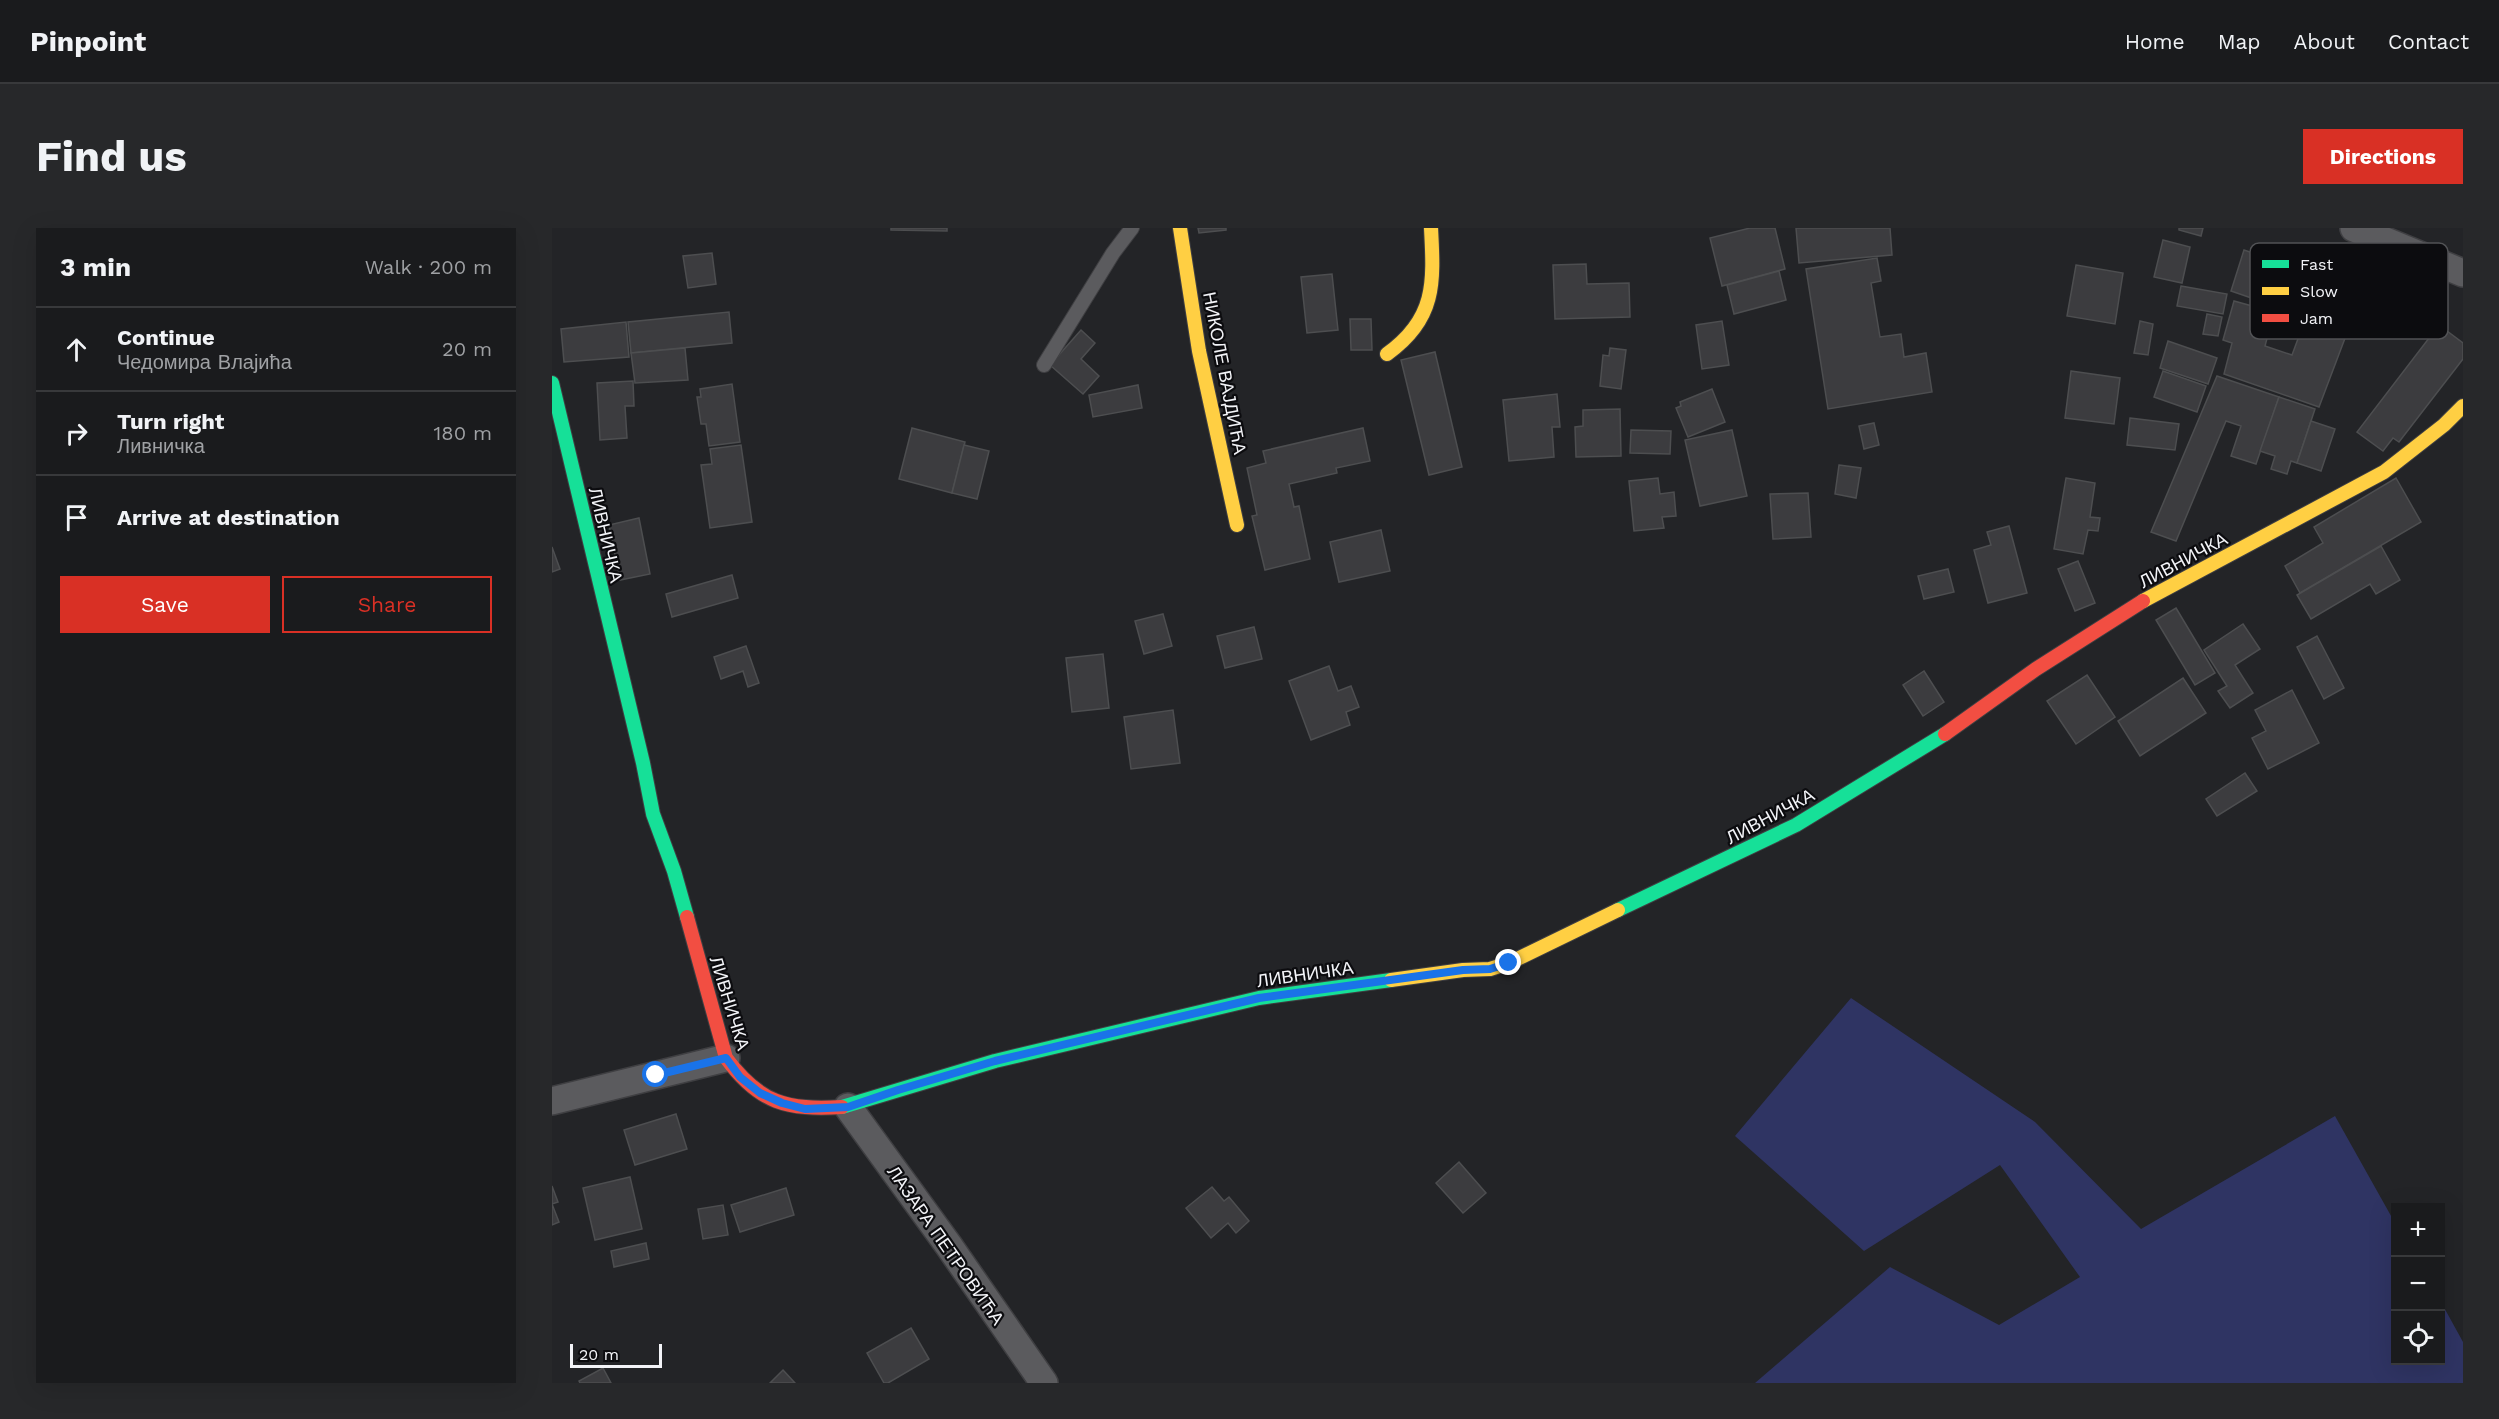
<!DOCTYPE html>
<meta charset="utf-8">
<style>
body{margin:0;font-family:"Work Sans",sans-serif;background:#27282a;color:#f1f3f6}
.controls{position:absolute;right:18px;bottom:18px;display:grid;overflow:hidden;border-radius:0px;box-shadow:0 6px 24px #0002}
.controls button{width:54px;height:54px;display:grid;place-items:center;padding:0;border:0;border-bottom:2px solid #38393b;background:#1a1b1d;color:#f1f3f6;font:30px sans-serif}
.scale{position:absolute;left:18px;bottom:15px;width:92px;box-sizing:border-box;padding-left:6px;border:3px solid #f3f4f8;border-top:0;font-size:16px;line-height:21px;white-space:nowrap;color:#f3f4f8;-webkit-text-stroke:4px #0c0c0f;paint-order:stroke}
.stop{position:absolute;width:18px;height:18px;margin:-14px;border:4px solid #1a73e8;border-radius:50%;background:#fff}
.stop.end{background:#1a73e8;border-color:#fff;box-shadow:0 2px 6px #0008}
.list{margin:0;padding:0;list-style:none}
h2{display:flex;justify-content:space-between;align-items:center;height:78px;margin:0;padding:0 24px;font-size:26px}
h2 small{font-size:20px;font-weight:400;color:#9fa1a4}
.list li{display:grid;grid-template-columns:39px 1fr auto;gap:18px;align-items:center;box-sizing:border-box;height:84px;padding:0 24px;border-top:2px solid #38393b}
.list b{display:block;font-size:22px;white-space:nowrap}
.list p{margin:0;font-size:20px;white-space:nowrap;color:#9fa1a4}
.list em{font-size:20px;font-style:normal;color:#9fa1a4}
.actions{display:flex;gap:12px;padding:18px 24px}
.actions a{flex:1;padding:14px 0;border:2px solid #d93025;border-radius:0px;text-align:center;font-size:21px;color:#d93025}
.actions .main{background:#d93025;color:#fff}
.icon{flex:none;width:33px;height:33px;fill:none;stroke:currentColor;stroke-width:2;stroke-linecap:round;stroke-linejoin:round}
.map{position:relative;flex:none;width:1911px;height:1155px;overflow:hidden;border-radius:0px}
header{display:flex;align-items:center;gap:36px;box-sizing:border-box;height:84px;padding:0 30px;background:#1a1b1d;border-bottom:2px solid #38393b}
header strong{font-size:28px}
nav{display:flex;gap:33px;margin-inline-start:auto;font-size:21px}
.intro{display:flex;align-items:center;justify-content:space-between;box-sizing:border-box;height:144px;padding:0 36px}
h1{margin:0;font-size:42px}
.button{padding:15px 27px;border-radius:0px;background:#d93025;color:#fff;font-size:21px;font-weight:700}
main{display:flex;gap:36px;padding:0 36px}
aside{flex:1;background:#1a1b1d;border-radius:0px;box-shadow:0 6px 24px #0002}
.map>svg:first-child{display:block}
</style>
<header>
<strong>Pinpoint</strong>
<nav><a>Home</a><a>Map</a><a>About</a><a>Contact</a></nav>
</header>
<div class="intro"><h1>Find us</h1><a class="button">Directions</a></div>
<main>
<aside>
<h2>3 min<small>Walk · 200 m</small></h2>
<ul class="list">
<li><svg class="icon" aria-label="ahead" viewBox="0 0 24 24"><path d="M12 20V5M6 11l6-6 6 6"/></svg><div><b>Continue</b><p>Чедомира Влајића</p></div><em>20 m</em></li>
<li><svg class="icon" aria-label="right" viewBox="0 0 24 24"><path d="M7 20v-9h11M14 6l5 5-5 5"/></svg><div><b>Turn right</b><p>Ливничка</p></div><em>180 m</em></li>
<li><svg class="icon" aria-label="arrive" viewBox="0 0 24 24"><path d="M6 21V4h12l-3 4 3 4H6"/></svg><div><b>Arrive at destination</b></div></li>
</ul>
<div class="actions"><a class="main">Save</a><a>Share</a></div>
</aside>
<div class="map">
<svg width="1911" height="1155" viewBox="0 0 1911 1155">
<rect width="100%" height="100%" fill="#232427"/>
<path fill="#2f3463" d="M1299 770 1483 894 1589 1001 1783 888 1843 995 1844 1132H1888L1889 1074 1911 1114V1155H1203L1338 1039 1447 1097 1528 1049 1448 937 1312 1023 1183 908Z"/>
<g fill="#3c3c3f" stroke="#4d4e50" stroke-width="1.5">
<path d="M339 0H395V3L339 2Z"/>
<path d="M646 0H674V2L647 5Z"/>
<path d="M1198 0H1223L1233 41 1170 58 1158 10Z"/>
<path d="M1244 0H1338L1340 27 1247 35Z"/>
<path d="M1627 0H1651L1649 8 1627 2Z"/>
<path d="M1611 12 1638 19 1630 55 1602 49Z"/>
<path d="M1692 22 1724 33 1711 74 1679 63Z"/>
<path d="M160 25 164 56 136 60 131 28Z"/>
<path d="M1325 30 1329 53 1319 55 1328 109 1349 106 1352 129 1374 125 1380 164 1276 181 1254 41Z"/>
<path d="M1034 36 1035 56 1077 55 1078 89 1003 91 1001 37Z"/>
<path d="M1524 37 1571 45 1563 96 1515 88Z"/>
<path d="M1227 43 1234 72 1182 86 1175 57Z"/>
<path d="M780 46 786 102 755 105 749 49Z"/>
<path d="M1770 46 1812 60 1767 179 1672 146 1680 115 1671 112 1682 73 1722 84 1713 118 1740 127Z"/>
<path d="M1629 58 1675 66 1671 86 1625 78Z"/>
<path d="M177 84 180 115 79 125 76 94Z"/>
<path d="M1655 86 1670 89 1666 108 1651 106Z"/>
<path d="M798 91H819L820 122H799Z"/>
<path d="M1170 93 1177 137 1150 141 1144 97Z"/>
<path d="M1588 93 1601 96 1596 127 1582 125Z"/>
<path d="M74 94 77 129 12 134 9 101Z"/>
<path d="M1887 97 1911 115V131L1847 214 1841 210 1831 223 1805 204Z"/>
<path d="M529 102 543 115 529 131 547 148 531 166 498 137Z"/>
<path d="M1616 113 1665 130 1656 156 1608 140Z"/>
<path d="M133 120 136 152 83 155 79 125Z"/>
<path d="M1058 120 1074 122 1069 161 1048 158 1051 127 1057 128Z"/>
<path d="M883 124 910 239 877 247 849 132Z"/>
<path d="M1519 143 1568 150 1562 196 1513 190Z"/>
<path d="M1611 143 1654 158 1645 184 1602 169Z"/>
<path d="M1665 148 1727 169 1704 236 1679 228 1689 198 1674 193 1624 313 1599 304Z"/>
<path d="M81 153 82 178H73L75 210 48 212 45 155Z"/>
<path d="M180 156 188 214 157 218 154 196H149L145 169H149L148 161Z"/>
<path d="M586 157 590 180 541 189 537 167Z"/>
<path d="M1160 161 1173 194 1136 209 1124 180 1129 178 1128 174Z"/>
<path d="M1005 166 1008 199H1000L1002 229 957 233 951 172Z"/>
<path d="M1727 169 1763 181 1745 235 1739 233 1735 246 1719 241 1723 228 1708 223Z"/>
<path d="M1068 181 1069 228 1024 229 1023 199 1031 198V182Z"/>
<path d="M1578 190 1627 196 1623 222 1575 217Z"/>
<path d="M1759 193 1783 201 1769 243 1745 235Z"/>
<path d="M1322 195 1327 217 1312 221 1307 198Z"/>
<path d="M360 200 413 214 400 265 347 251Z"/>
<path d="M811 200 818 233 784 240 785 245 737 256 742 279 747 278 758 331 713 342 700 288 705 287 695 240 714 235 711 223Z"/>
<path d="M1079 202 1119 203 1118 226 1078 225Z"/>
<path d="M1180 202 1195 268 1148 278 1133 212Z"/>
<path d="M189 217 200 294 158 300 149 237 160 236 158 221Z"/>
<path d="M412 217 437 223 425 271 400 265Z"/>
<path d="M1287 237 1309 240 1304 270 1283 266Z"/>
<path d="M1106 250 1108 266 1122 264 1124 288 1110 289 1112 300 1082 303 1077 253Z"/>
<path d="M1514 250 1543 255 1538 289 1548 290 1546 303 1536 302 1531 326 1502 321Z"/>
<path d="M1844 250 1869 294 1748 365 1733 338 1771 315 1762 299Z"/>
<path d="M1256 265 1259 309 1221 311 1218 266Z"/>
<path d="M87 290 98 346 68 352 57 297Z"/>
<path d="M1457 298 1475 365 1436 375 1422 322 1439 317 1435 304Z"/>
<path d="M829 302 838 343 787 354 778 314Z"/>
<path d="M1829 318 1848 352 1824 366 1818 356 1759 391 1745 367Z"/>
<path d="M0 319 8 341 0 344Z"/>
<path d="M1526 333 1543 375 1523 383 1506 341Z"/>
<path d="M1396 341 1402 364 1372 371 1366 348Z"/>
<path d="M180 347 186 370 120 389 114 366Z"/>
<path d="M1624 380 1663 445 1643 457 1604 392Z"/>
<path d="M611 386 620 418 592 426 583 393Z"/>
<path d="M1691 396 1708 421 1683 437 1701 465 1678 480 1666 463 1675 458 1652 422Z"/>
<path d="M702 399 710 431 673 440 665 408Z"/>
<path d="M1765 408 1792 460 1772 471 1745 419Z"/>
<path d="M194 418 207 455 196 459 191 443 169 451 162 429Z"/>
<path d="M551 426 557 480 520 484 514 430Z"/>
<path d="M777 438 786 463 799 458 807 479 794 484 798 497 759 512 737 453Z"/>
<path d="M1372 443 1392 474 1371 488 1351 457Z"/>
<path d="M1535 447 1563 489 1524 516 1495 473Z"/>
<path d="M1631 450 1654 485 1588 528 1566 493Z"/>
<path d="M1740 462 1767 515 1716 541 1700 510 1714 503 1703 482Z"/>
<path d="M621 482 628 535 579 541 572 489Z"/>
<path d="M1693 545 1705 563 1665 588 1654 571Z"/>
<path d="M124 886 135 921 83 937 72 902Z"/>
<path d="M907 934 934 965 911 985 884 955Z"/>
<path d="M78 949 90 1001 43 1012 31 960Z"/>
<path d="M0 958 6 974 0 976Z"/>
<path d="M660 959 672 973 677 969 697 993 684 1005 676 995 659 1010 634 980Z"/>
<path d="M234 960 242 987 188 1004 179 977Z"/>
<path d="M0 976 7 994 0 997Z"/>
<path d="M171 977 176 1007 151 1011 146 981Z"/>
<path d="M94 1015 97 1031 62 1039 59 1023Z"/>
<path d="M359 1100 377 1131 336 1155H332L315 1125Z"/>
<path d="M51 1140 59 1155H28L27 1153Z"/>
<path d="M231 1142 243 1155H218Z"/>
</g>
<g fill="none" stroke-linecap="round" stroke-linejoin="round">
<g stroke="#3f3f42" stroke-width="16">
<path id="lane" d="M492 137 561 25 580 0"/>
</g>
<g stroke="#3f3f42" stroke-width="30">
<g id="street">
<path d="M1802 0 1911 45"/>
<path d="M0 873 174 830"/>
<path d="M296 879 397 1018 492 1155"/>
</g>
</g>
<g stroke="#3f3f42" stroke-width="16">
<g id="fast">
<path d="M0 155 91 535 101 586 122 643 135 689"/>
<path d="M1066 682 1244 597 1393 506"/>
<path d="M290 879 443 833 707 770 839 752"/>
</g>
</g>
<g stroke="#3f3f42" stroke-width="16">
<g id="slow">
<path d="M628 0 647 123 685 297"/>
<path d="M835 126C884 91 882 55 879 0"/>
<path d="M1591 373 1832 244 1892 197 1911 178"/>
<path d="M839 752 911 742 938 741 957 735 1066 682"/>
</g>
</g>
<g stroke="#3f3f42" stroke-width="16">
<g id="jam">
<path d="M1393 506 1484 441 1591 373"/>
<path d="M135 689 174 830C208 876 235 882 290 879"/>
</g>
</g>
<use href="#lane" stroke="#5b5b5e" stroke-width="14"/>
<use href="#street" stroke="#5b5b5e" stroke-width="27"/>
<use href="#fast" stroke="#16e098" stroke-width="14"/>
<use href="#slow" stroke="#ffcf43" stroke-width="14"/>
<use href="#jam" stroke="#f24e42" stroke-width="14"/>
</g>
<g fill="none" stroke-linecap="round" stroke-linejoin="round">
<path stroke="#1a73e8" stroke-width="8" d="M104 847 174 830 188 849 208 865 230 875 253 881 296 879 346 862 443 833 707 770 911 742 938 741 957 735"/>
</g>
<g text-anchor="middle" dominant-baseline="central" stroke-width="4.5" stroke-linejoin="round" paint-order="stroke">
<g font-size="18" fill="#f3f4f8" stroke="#0c0c0f">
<text transform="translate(673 145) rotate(79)">НИКОЛЕ ВАЈДИЋА</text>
<text transform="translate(54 307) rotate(77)">ЛИВНИЧКА</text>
<text transform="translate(1631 332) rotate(-28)">ЛИВНИЧКА</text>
<text transform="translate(1218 588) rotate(-28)">ЛИВНИЧКА</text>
<text transform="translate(753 746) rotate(-8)">ЛИВНИЧКА</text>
<text transform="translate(178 775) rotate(73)">ЛИВНИЧКА</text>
<text transform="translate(394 1017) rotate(55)">ЛАЗАРА ПЕТРОВИЋА</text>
</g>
</g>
<rect x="1698" y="15" width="198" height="96" rx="9" fill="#0c0c0f" stroke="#515255" stroke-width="1.5"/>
<rect x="1710" y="32" width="27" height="8" fill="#16e098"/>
<rect x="1710" y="59" width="27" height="8" fill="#ffcf43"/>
<rect x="1710" y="86" width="27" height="8" fill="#f24e42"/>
<g font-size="16" fill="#f3f4f8">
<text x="1748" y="42">Fast</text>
<text x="1748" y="69">Slow</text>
<text x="1748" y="96">Jam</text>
</g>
</svg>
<div class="controls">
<button>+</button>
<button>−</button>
<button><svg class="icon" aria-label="locate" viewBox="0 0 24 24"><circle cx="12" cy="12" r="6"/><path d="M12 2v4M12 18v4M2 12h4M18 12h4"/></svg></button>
</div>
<div class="scale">20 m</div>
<div class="stop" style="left:104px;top:847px"></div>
<div class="stop end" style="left:957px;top:735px"></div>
</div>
</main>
